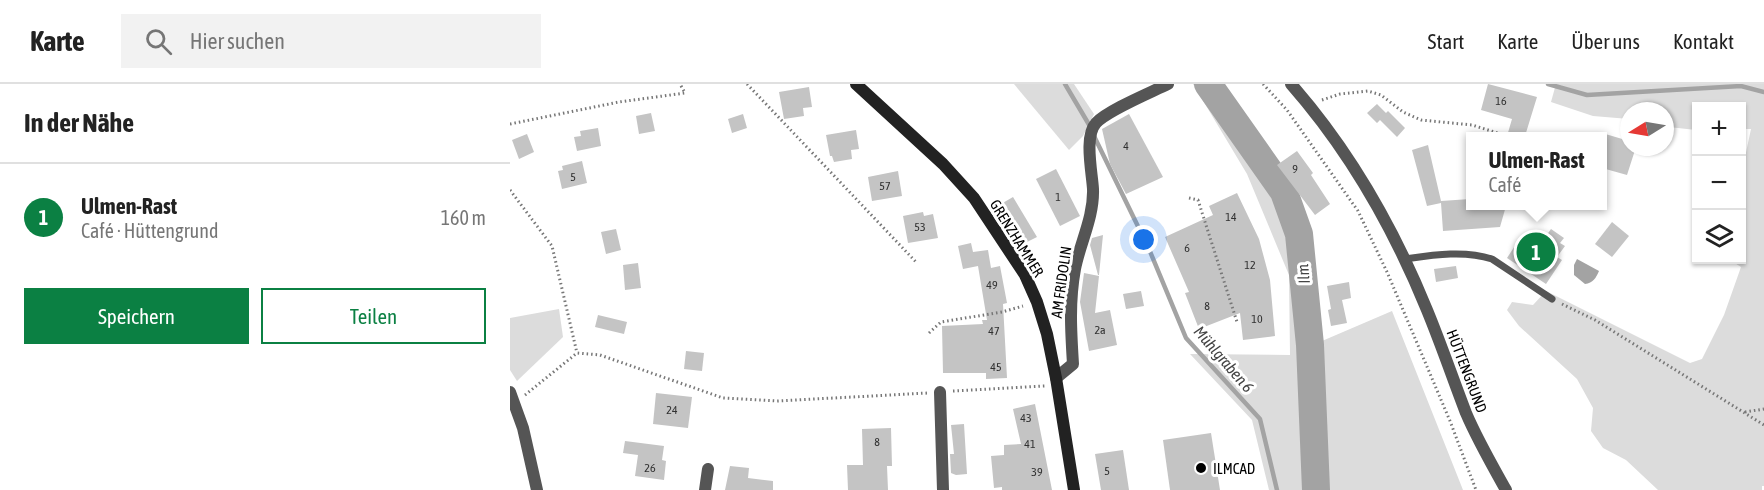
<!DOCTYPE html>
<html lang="de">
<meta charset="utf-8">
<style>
body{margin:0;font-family:"Asap Condensed",sans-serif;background:#f2f2f2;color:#222}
.controls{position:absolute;right:18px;top:18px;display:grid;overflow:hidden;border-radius:0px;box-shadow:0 2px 4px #0004}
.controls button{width:54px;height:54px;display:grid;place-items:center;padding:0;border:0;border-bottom:2px solid #e0e0e0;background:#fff;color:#222;font:30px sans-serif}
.compass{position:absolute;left:1110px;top:18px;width:54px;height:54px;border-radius:50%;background:#fff;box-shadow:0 2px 4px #0004;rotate:259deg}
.you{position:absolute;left:634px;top:156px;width:21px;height:21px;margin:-15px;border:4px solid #fff;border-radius:50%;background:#1a73e8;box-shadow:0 0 0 9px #1a73e833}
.badge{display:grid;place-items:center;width:39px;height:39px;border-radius:50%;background:#0b8043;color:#fff;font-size:20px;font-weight:700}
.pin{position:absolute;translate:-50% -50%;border:3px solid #fff;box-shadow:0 2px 6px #0006}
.popup{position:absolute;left:956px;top:48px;width:141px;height:78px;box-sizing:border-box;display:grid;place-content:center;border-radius:0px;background:#fff;filter:drop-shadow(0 2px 4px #0005);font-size:20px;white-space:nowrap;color:#767676}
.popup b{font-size:22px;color:#222}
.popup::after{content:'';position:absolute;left:50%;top:100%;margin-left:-12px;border:12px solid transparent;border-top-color:#fff}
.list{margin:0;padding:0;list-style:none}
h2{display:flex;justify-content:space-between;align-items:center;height:78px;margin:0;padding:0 24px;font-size:26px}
h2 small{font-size:20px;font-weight:400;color:#767676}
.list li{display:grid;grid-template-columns:39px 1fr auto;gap:18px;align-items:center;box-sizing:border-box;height:108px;padding:0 24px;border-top:2px solid #e0e0e0}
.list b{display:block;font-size:22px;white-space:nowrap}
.list p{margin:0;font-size:20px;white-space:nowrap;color:#767676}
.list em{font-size:20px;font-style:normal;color:#767676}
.actions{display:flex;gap:12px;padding:18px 24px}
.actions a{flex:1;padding:14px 0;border:2px solid #0b8043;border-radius:0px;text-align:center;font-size:21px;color:#0b8043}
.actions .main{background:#0b8043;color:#fff}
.icon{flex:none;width:33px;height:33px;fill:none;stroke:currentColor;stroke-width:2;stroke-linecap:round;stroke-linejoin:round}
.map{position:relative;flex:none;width:1254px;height:406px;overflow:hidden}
header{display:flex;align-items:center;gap:36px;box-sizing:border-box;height:84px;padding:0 30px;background:#fff;border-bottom:2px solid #e0e0e0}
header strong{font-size:28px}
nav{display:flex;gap:33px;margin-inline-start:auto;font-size:21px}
.search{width:420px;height:54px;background:#f2f2f2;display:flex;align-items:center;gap:15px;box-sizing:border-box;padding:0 21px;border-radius:0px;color:#767676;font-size:22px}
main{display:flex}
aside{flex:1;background:#fff}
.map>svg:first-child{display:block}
</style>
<header>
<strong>Karte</strong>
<div class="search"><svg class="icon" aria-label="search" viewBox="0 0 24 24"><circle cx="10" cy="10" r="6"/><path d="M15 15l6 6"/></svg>Hier suchen</div>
<nav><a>Start</a><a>Karte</a><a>Über uns</a><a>Kontakt</a></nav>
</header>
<main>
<aside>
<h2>In der Nähe<small></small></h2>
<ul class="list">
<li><span class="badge">1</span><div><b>Ulmen-Rast</b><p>Café · Hüttengrund</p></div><em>160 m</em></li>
</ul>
<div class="actions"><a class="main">Speichern</a><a>Teilen</a></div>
</aside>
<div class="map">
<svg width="1254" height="406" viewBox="0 0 1254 406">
<rect width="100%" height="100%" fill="#fff"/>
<g fill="#dcdcdc">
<path d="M504 0H564L584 30 573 52 559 66Z"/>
<path d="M683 0H713L782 114 793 139 802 208 805 260 882 227 953 406H759L742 336 680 270 780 271 779 191 737 90Z"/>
<path d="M1046 0H1254V402H1252V406H1148L1116 376 1093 364 1081 347 1083 324 1067 295 1009 242 997 226 1002 218 1023 221 1036 207 1180 279 1192 275 1214 231 1231 183 1220 176H1232V87L1241 45H1232V22H1186V46L1159 43 1155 42V27H1119V35L1083 32 1041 18Z"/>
<path d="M49 225 53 253 7 297 0 286V234Z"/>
</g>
<path fill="#a3a3a3" d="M1067 175 1089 187C1086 194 1083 199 1075 200L1064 191V181Z"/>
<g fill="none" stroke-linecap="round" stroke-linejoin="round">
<g stroke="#a3a3a3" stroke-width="4.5">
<path d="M555 0 581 44"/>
<path d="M1038 0 1077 11 1231 2 1254 8"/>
<path d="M584 52 639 165 676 254 750 335 767 406"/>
</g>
<path stroke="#a3a3a3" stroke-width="28" d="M698 0 774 108 789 150 800 261 806 406"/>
</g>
<g fill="#c4c4c4">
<path d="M978 0 1027 13 1015 52H997L1002 35 971 26Z"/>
<path d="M299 3 302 23 293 24 294 32 274 35 269 8Z"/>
<path d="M867 20 876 29 878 27 895 44 887 53 870 36 867 39 857 29Z"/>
<path d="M141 29 145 47 129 50 126 32Z"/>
<path d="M233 30 237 44 222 49 218 35Z"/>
<path d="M619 30 653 93 616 110 600 80 592 45Z"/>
<path d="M88 44 91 62 67 67 64 53 71 52 70 47Z"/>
<path d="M346 46 349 65 341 66 342 75 324 78 322 72H320L316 51Z"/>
<path d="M1092 49 1119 57V63H1126L1117 91 1092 84Z"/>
<path d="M17 50 24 68 9 75 2 56Z"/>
<path d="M918 61 931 117 960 115V122H996L990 143 933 147 931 119 917 122 902 66Z"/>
<path d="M787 67 803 89 801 91 820 120 805 131 767 81Z"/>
<path d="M72 77 77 99 52 105 48 87 53 86 52 82Z"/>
<path d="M546 85 570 132 550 142 526 95Z"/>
<path d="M388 87 392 112 362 117 358 93Z"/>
<path d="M727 109 749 155 760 196 765 252 733 256 730 229 689 245 675 209 679 208 655 153 703 131 699 122Z"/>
<path d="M503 113 527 153 515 159 491 120Z"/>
<path d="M413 128 414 132 423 130 428 154 398 159 393 132Z"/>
<path d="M1102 138 1119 152 1102 173 1085 160Z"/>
<path d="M106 145 111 166 96 170 91 148Z"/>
<path d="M1041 145 1054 154 1050 159 1055 162 1047 173 1052 176 1036 200 997 174 1012 151 1029 162Z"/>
<path d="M593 151 589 191H588L580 161 582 154Z"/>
<path d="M461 159 463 168 478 166 481 184 490 182 497 219 493 220 497 294 476 295V289H433L432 242 473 240 472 236H477L468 182 453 185 448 162Z"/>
<path d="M128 179 131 204 115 206 113 181Z"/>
<path d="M946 182 948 194 926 198 924 185Z"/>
<path d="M574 189 589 192 585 229 600 226 607 261 579 267 570 218Z"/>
<path d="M839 198 841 214 832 216 837 239 821 242 818 226 821 225 817 202Z"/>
<path d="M631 207 634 222 616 225 613 210Z"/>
<path d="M88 231 117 238 114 250 85 243Z"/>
<path d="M176 267 194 269 192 287 174 285Z"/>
<path d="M146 309 182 313 178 344 143 340Z"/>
<path d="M525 320 542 406H492V403L484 404 481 372 494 371V361L511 360 503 325Z"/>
<path d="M454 340 457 390 446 391 441 389 440 370H444L441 341Z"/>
<path d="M381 344 382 382H377L378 406H338L337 381H353L352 345Z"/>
<path d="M701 349 710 406H660L653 356Z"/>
<path d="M115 357 154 362 152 376 156 377 154 396 125 392 128 371 113 369Z"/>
<path d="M613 366 619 406H591L585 370Z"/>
<path d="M220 382 239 384 238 394 263 397V406H215Z"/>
</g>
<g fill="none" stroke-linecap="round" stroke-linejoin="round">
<g stroke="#777" stroke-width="3" stroke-dasharray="1.5 3" stroke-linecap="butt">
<path d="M237 0 406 178"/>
<path d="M753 0 777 26 848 127 877 188 940 337 966 406"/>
<path d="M812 16 830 10 858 7 871 11 893 28 911 36 962 41 991 50"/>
<path d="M0 40 109 18 175 9 170 0"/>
<path d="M0 106 42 162 67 269"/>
<path d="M679 114 688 116 727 238"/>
<path d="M1052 220 1085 236 1254 341"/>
<path d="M419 249 431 238 492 228 513 222"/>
<path d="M443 307 535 302"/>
<path d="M15 311 67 269 90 271 213 314 267 317 418 309"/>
<path d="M1235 328 1254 325"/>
</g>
<path stroke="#555" stroke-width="7" d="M895 175C923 171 954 166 982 175L1042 215"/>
<g stroke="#555" stroke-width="12">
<path d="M781 0C839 66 884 145 917 226 931 260 943 295 956 329 967 355 982 381 996 406"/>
<path d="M546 294 563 280C561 248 559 218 565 185 570 159 584 133 583 105 582 88 574 52 586 39 598 26 642 8 658 0"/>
<path d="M0 308 13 344 27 406"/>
<path d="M430 308 433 406"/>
<path d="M195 406 198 385"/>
</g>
<path stroke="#222" stroke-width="12" d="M346 0 433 80 464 114 515 191 527 218 537 250 546 294 564 406"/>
</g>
<circle fill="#000" stroke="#fff" stroke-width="2" cx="691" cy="384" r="6"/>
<g text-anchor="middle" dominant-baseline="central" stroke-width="6" stroke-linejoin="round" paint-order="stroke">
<g font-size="12" fill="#313131">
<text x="991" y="17">16</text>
<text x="616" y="62">4</text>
<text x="785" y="85">9</text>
<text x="63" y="93">5</text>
<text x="375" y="102">57</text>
<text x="548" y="113">1</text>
<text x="721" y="133">14</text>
<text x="410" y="143">53</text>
<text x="677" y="164">6</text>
<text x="740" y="181">12</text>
<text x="482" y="201">49</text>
<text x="697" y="222">8</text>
<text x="747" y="235">10</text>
<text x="590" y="246">2a</text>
<text x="484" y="247">47</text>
<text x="486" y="283">45</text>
<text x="162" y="326">24</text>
<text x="516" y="334">43</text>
<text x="367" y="358">8</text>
<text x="520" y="360">41</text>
<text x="140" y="384">26</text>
<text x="597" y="387">5</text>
<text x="527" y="388">39</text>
</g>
<g font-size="15" fill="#000" stroke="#fff">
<text transform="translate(507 154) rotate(58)">GRENZHAMMER</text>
<text transform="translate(551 198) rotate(-82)">AM FRIDOLIN</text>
<text transform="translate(957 287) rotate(69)">HÜTTENGRUND</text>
</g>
<g font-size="15" fill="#000" stroke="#fff" text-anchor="start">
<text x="703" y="384">ILMCAD</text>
</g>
<g font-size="16" font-style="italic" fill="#444" stroke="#fff">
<text transform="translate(793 190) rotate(-96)">Ilm</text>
<text transform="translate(714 275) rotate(49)">Mühlgraben 6</text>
</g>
</g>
</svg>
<div class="controls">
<button>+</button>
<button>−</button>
<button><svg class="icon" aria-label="layers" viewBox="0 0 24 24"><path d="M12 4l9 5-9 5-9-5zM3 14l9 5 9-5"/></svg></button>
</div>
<svg class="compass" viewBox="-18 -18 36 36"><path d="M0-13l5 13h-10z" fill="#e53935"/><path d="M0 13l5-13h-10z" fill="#767676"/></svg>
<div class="you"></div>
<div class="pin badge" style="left:1026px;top:168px">1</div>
<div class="popup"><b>Ulmen-Rast</b>Café</div>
</div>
</main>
